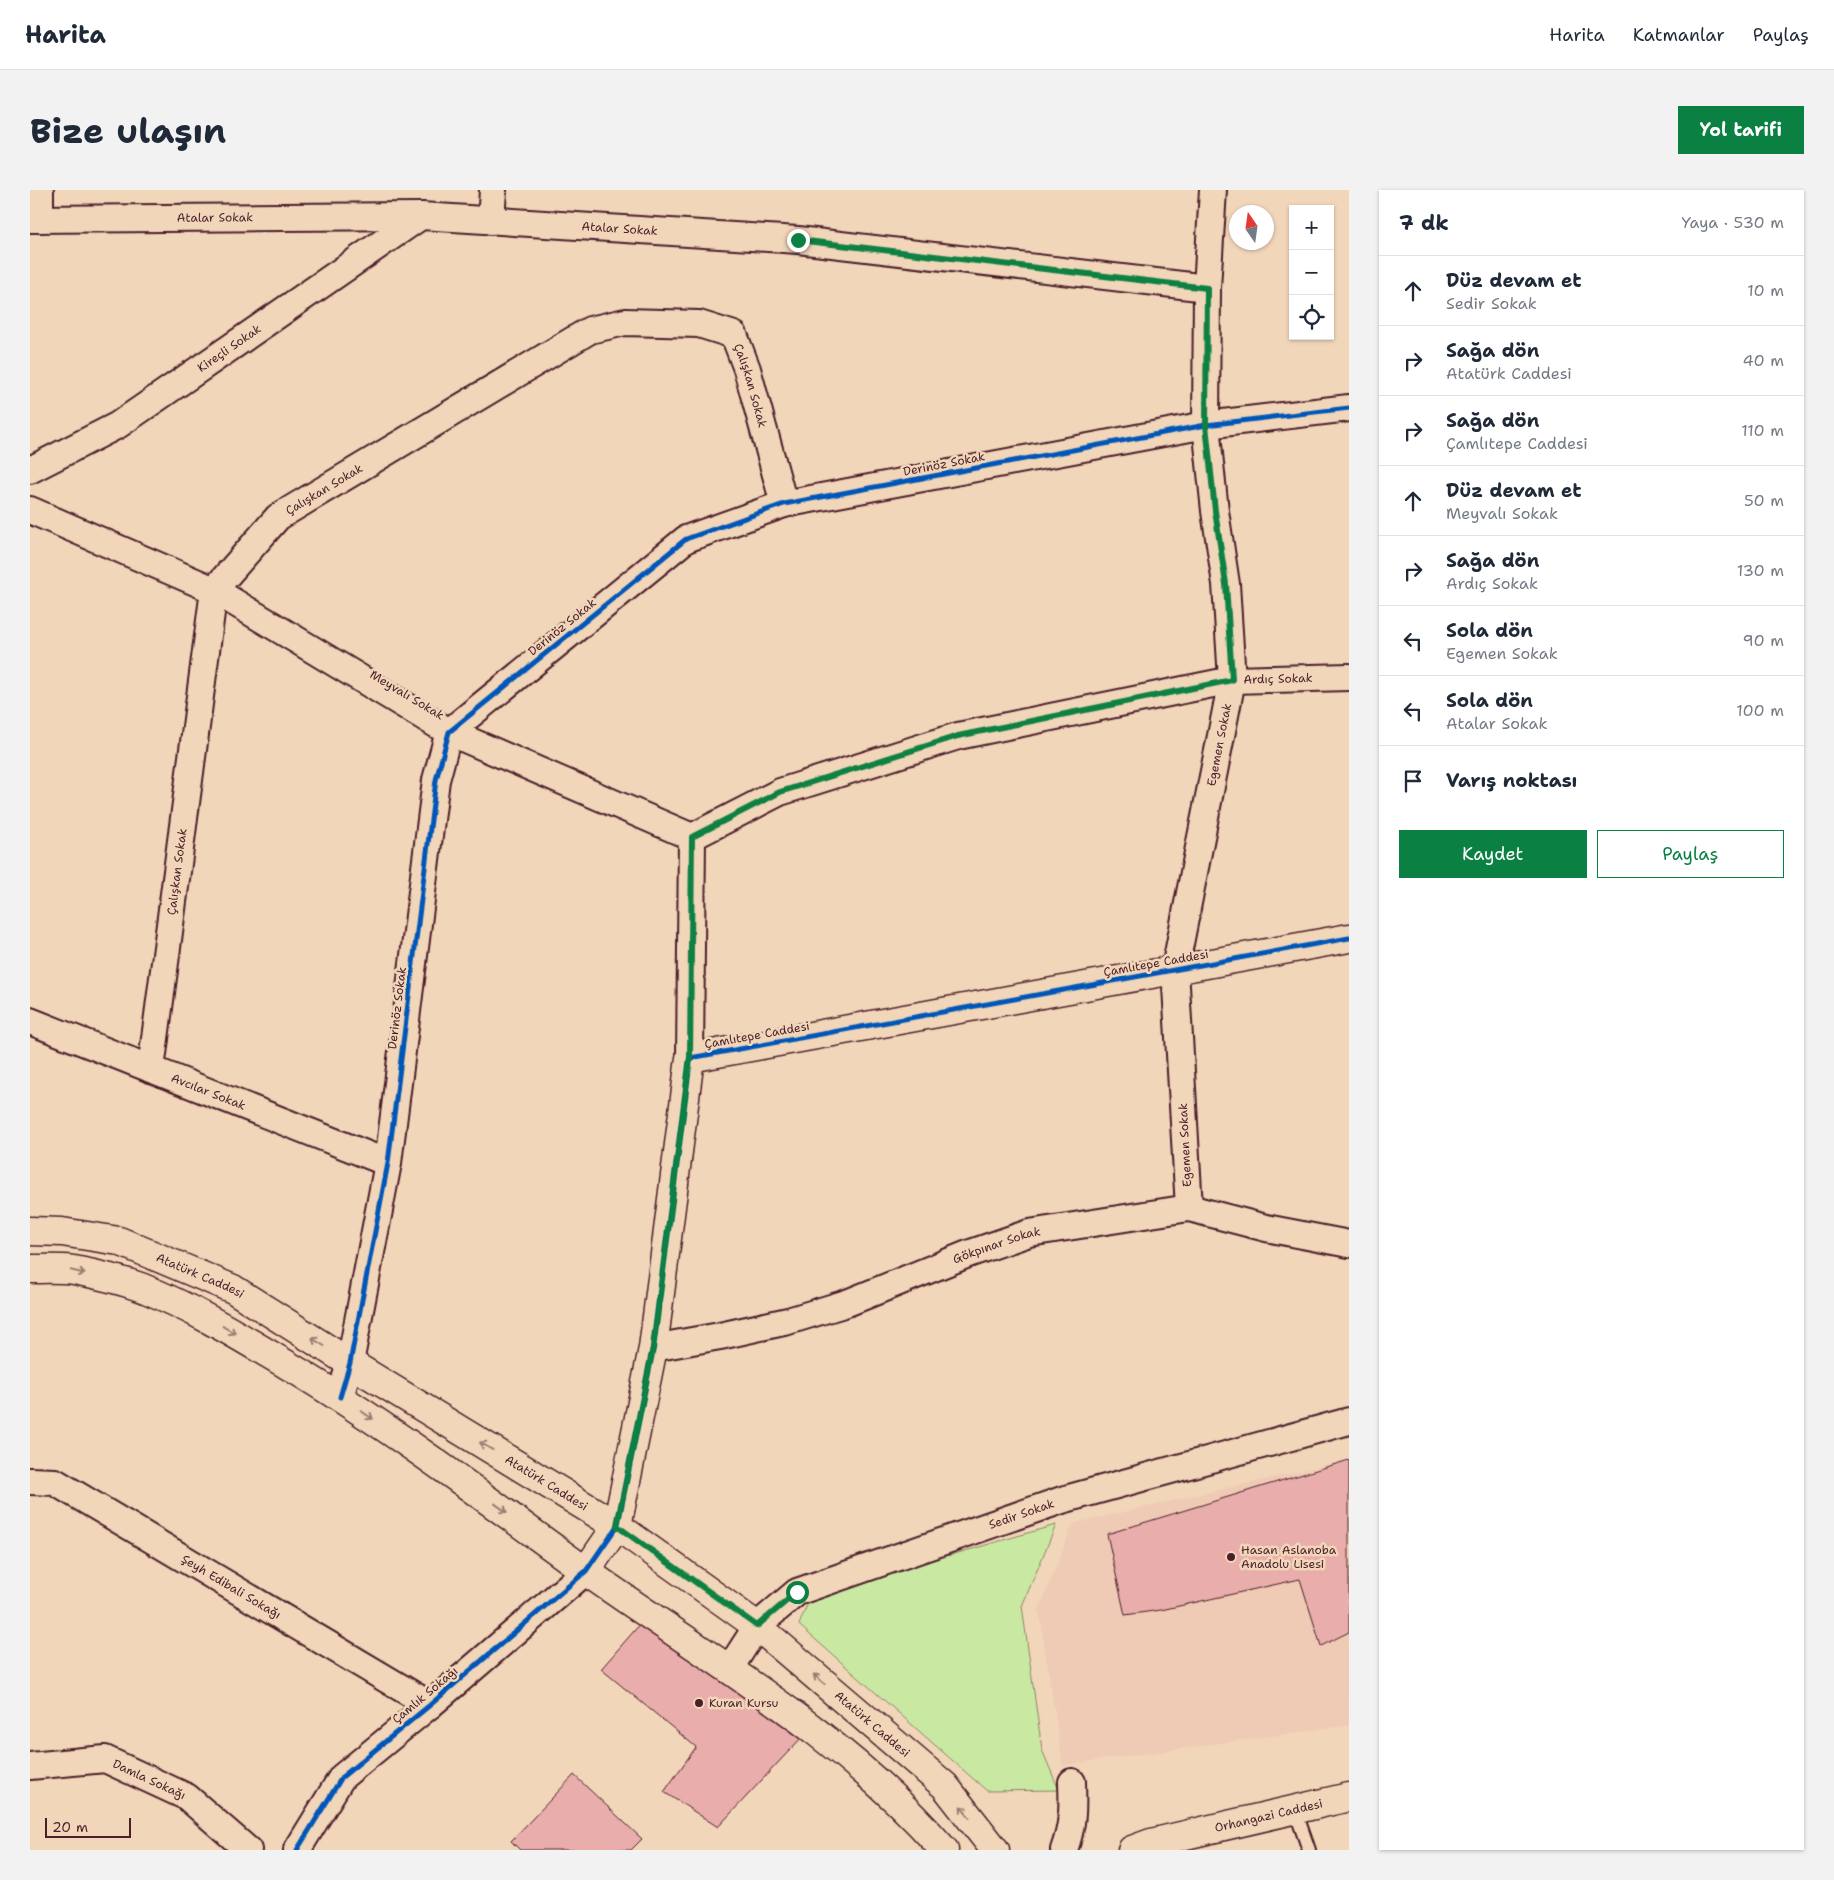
<!DOCTYPE html>
<html lang="tr">
<meta charset="utf-8">
<style>
body{margin:0;font-family:"Shantell Sans",sans-serif;background:#f2f2f3;color:#1f2937}
.controls{position:absolute;right:15px;top:15px;display:grid;overflow:hidden;border-radius:0px;box-shadow:0 1px 4px #0004}
.controls button{width:45px;height:45px;display:grid;place-items:center;padding:0;border:0;border-bottom:1px solid #e0e1e3;background:#fff;color:#1f2937;font:25px sans-serif}
.compass{position:absolute;left:1199px;top:15px;width:45px;height:45px;border-radius:50%;background:#fff;box-shadow:0 1px 4px #0004;rotate:347deg}
.scale{position:absolute;left:15px;bottom:12px;width:86px;box-sizing:border-box;padding-left:5px;border:2px solid #4a1f2b;border-top:0;font-size:14px;line-height:18px;white-space:nowrap;color:#4a1f2b;-webkit-text-stroke:4px #f2d6b9;paint-order:stroke}
.stop{position:absolute;width:15px;height:15px;margin:-11px;border:4px solid #0b8043;border-radius:50%;background:#fff}
.stop.end{background:#0b8043;border-color:#fff;box-shadow:0 1px 5px #0008}
.list{margin:0;padding:0;list-style:none}
h2{display:flex;justify-content:space-between;align-items:center;height:65px;margin:0;padding:0 20px;font-size:21px}
h2 small{font-size:16px;font-weight:400;color:#747a83}
.list li{display:grid;grid-template-columns:32px 1fr auto;gap:15px;align-items:center;box-sizing:border-box;height:70px;padding:0 20px;border-top:1px solid #e0e1e3}
.list b{display:block;font-size:19px;white-space:nowrap}
.list p{margin:0;font-size:16px;white-space:nowrap;color:#747a83}
.list em{font-size:16px;font-style:normal;color:#747a83}
.actions{display:flex;gap:10px;padding:15px 20px}
.actions a{flex:1;padding:11px 0;border:1px solid #0b8043;border-radius:0px;text-align:center;font-size:18px;color:#0b8043}
.actions .main{background:#0b8043;color:#fff}
.icon{flex:none;width:28px;height:28px;fill:none;stroke:currentColor;stroke-width:2;stroke-linecap:round;stroke-linejoin:round}
.map{position:relative;flex:none;width:1319px;height:1660px;overflow:hidden;border-radius:0px}
header{display:flex;align-items:center;gap:30px;box-sizing:border-box;height:70px;padding:0 25px;background:#fff;border-bottom:1px solid #e0e1e3}
header strong{font-size:24px}
nav{display:flex;gap:28px;margin-inline-start:auto;font-size:18px}
.intro{display:flex;align-items:center;justify-content:space-between;box-sizing:border-box;height:120px;padding:0 30px}
h1{margin:0;font-size:35px}
.button{padding:12px 22px;border-radius:0px;background:#0b8043;color:#fff;font-size:18px;font-weight:700}
main{display:flex;gap:30px;padding:0 30px}
aside{flex:1;background:#fff;border-radius:0px;box-shadow:0 1px 4px #0004}
.map>svg:first-child{display:block}
</style>
<header>
<strong>Harita</strong>
<nav><a>Harita</a><a>Katmanlar</a><a>Paylaş</a></nav>
</header>
<div class="intro"><h1>Bize ulaşın</h1><a class="button">Yol tarifi</a></div>
<main>
<div class="map">
<svg width="1319" height="1660" viewBox="0 0 1319 1660">
<rect width="100%" height="100%" fill="#f2d6b9"/>
<filter id="ink" filterUnits="userSpaceOnUse"><feTurbulence type="fractalNoise" baseFrequency=".02" numOctaves="2"/><feDisplacementMap in="SourceGraphic" scale="10" xChannelSelector="R" yChannelSelector="G"/><feConvolveMatrix kernelMatrix="1 2 1 2 8 2 1 2 1" color-interpolation-filters="sRGB"/></filter>
<g filter="url(#ink)">
<path fill="#efcab5" d="M1319 1270V1535L1033 1575 1009 1420 1043 1334Z"/>
<path fill="#c9e9a2" stroke="#8a8466" d="M1026 1335 992 1416 1012 1560 1029 1600 957 1601 769 1435 781 1405Z"/>
<g fill="#e9aeac" stroke="#4a1f2b">
<path d="M1319 1270V1442L1291 1456 1270 1389 1131 1420 1095 1425 1077 1344Z"/>
<path d="M611 1433 773 1546 688 1637 634 1602 666 1557 571 1479Z"/>
<path d="M544 1585 612 1649 601 1660H490L481 1651Z"/>
</g>
<g fill="none" stroke-linecap="round" stroke-linejoin="round">
<g stroke="#4a1f2b" stroke-width="16">
<path id="lane" d="M1265 1620 1279 1660"/>
</g>
<g stroke="#4a1f2b" stroke-width="30">
<g id="street">
<path d="M10 0V29"/>
<path id="s1" d="M0 29 391 26 768 50 1177 98"/>
<path d="M461 31 463 0"/>
<path id="s2" d="M0 280 88 235 391 26"/>
<path d="M0 320 184 400 419 542 662 647 660 868"/>
<path id="s3" d="M662 647 750 602 928 546 1202 490 1319 487"/>
<path id="s4" d="M0 831 358 973"/>
<path id="s5" d="M121 879 184 400 248 327 560 140 595 132 669 134 704 145 717 179 754 314"/>
<path id="s6" d="M1159 1018 1145 779 1202 490 1196 394 1185 321 1176 235 1177 98 1183 0"/>
<path id="s7" d="M623 1158 690 1146 758 1131 817 1113 938 1064 999 1043 1159 1018 1236 1038 1319 1054"/>
<path d="M310 1207 320 1173 358 973 406 590 419 542 656 349 754 314 1176 235 1319 218"/>
<path id="s8" d="M0 1291 25 1292 400 1515"/>
<path id="s9" d="M700 1478 727 1436 767 1402 1032 1310 1319 1231"/>
<path id="s10" d="M0 1576 75 1569 157 1607 218 1660"/>
<path d="M267 1660 312 1587 400 1515 556 1381"/>
<path d="M1034 1660C1043 1635 1043 1619 1042 1592"/>
</g>
</g>
<g stroke="#4a1f2b" stroke-width="31">
<g id="secondary">
<path d="M556 1381 587 1336 623 1158 660 868 1319 748"/>
<path id="s11" d="M1102 1660 1121 1653 1319 1607"/>
</g>
</g>
<g stroke="#4a1f2b" stroke-width="31">
<g id="primary">
<path id="s12" d="M0 1041 32 1042 89 1051 203 1099 320 1173 587 1336 727 1436 915 1596 965 1660"/>
<path d="M0 1079C14 1079 30 1078 44 1080 65 1084 94 1091 113 1098 165 1119 212 1148 259 1176 362 1238 457 1310 554 1380 679 1469 812 1543 914 1660"/>
</g>
</g>
<use href="#lane" stroke="#f2d6b9" stroke-width="12"/>
<use href="#street" stroke="#f2d6b9" stroke-width="26"/>
<use href="#secondary" stroke="#f2d6b9" stroke-width="28"/>
<use href="#primary" stroke="#f2d6b9" stroke-width="28"/>
<g stroke="#f2d6b9" stroke-width="8">
<g id="cycleway">
<path d="M310 1207 320 1173 358 973 406 590 419 542 656 349 754 314 1176 235 1319 218"/>
<path d="M267 1660 312 1587 400 1515 556 1381 587 1336 623 1158 660 868 1319 748"/>
</g>
</g>
<use href="#cycleway" stroke="#0057b8" stroke-width="5"/>
</g>
<defs><path id="oneway-shaft" d="M-6 0H5M1.5-3L5.5 0L1.5 3" fill="none" stroke-width="1.6" stroke-linecap="round" stroke-linejoin="round" transform="scale(1.25)"/></defs>
<g stroke="#9e7a72">
<use href="#oneway-shaft" transform="translate(48 1082) rotate(13)"/>
<use href="#oneway-shaft" transform="translate(199 1140) rotate(31)"/>
<use href="#oneway-shaft" transform="translate(288 1152) rotate(-148)"/>
<use href="#oneway-shaft" transform="translate(337 1225) rotate(34)"/>
<use href="#oneway-shaft" transform="translate(456 1256) rotate(-149)"/>
<use href="#oneway-shaft" transform="translate(471 1318) rotate(36)"/>
<use href="#oneway-shaft" transform="translate(789 1489) rotate(-139)"/>
<use href="#oneway-shaft" transform="translate(935 1622) rotate(-128)"/>
</g>
</g>
<g fill="none" stroke-linecap="round" stroke-linejoin="round" filter="url(#ink)">
<path stroke="#0b8043" stroke-width="6" d="M767 1402 727 1436 587 1336 623 1158 660 868 662 647 750 602 928 546 1202 490 1196 394 1185 321 1176 235 1177 98 768 50"/>
</g>
<g fill="#4a1f2b" stroke="#f2d6b9" stroke-width="2">
<circle cx="1201" cy="1367" r="5"/>
<circle cx="669" cy="1513" r="5"/>
</g>
<g text-anchor="middle" dominant-baseline="central" stroke-width="5" stroke-linejoin="round" paint-order="stroke">
<g font-size="12" fill="#4a1f2b" stroke="#f2d6b9">
<text stroke="none"><textPath href="#s1" startOffset="185">Atalar Sokak</textPath></text>
<text stroke="none"><textPath href="#s1" startOffset="590">Atalar Sokak</textPath></text>
<text stroke="none"><textPath href="#s2" startOffset="234">Kireçli Sokak</textPath></text>
<text stroke="none"><textPath href="#s5" startOffset="1144">Çalışkan Sokak</textPath></text>
<text transform="translate(914 274) rotate(-11)">Derinöz Sokak</text>
<text stroke="none"><textPath href="#s5" startOffset="634">Çalışkan Sokak</textPath></text>
<text transform="translate(532 437) rotate(-39)">Derinöz Sokak</text>
<text stroke="none"><textPath href="#s3" startOffset="611">Ardıç Sokak</textPath></text>
<text transform="translate(377 505) rotate(31)">Meyvalı Sokak</text>
<text stroke="none"><textPath href="#s6" startOffset="468">Egemen Sokak</textPath></text>
<text stroke="none"><textPath href="#s5" startOffset="199">Çalışkan Sokak</textPath></text>
<text transform="translate(1126 773) rotate(-10)">Çamlıtepe Caddesi</text>
<text transform="translate(367 818) rotate(-83)">Derinöz Sokak</text>
<text transform="translate(727 845) rotate(-10)">Çamlıtepe Caddesi</text>
<text stroke="none"><textPath href="#s4" startOffset="192">Avcılar Sokak</textPath></text>
<text transform="translate(1155 955) rotate(-93)">Egemen Sokak</text>
<text stroke="none"><textPath href="#s7" startOffset="360">Gökpınar Sokak</textPath></text>
<text stroke="none"><textPath href="#s12" startOffset="178">Atatürk Caddesi</textPath></text>
<text stroke="none"><textPath href="#s12" startOffset="582">Atatürk Caddesi</textPath></text>
<text stroke="none"><textPath href="#s9" startOffset="340">Sedir Sokak</textPath></text>
<text stroke="none"><textPath href="#s8" startOffset="230">Şeyh Edibali Sokağı</textPath></text>
<text transform="translate(395 1505) rotate(-40)">Çamlık Sokağı</text>
<text stroke="none"><textPath href="#s12" startOffset="988">Atatürk Caddesi</textPath></text>
<text stroke="none"><textPath href="#s10" startOffset="124">Damla Sokağı</textPath></text>
<text stroke="none"><textPath href="#s11" startOffset="141">Orhangazi Caddesi</textPath></text>
</g>
<g font-size="12" fill="#4a1f2b" stroke="#f2d6b9" text-anchor="start">
<text x="1211" y="1360">Hasan Aslanoba<tspan x="1211" dy="14">Anadolu Lisesi</tspan></text>
<text x="679" y="1513">Kuran Kursu</text>
</g>
</g>
</svg>
<div class="controls">
<button>+</button>
<button>−</button>
<button><svg class="icon" aria-label="locate" viewBox="0 0 24 24"><circle cx="12" cy="12" r="6"/><path d="M12 2v4M12 18v4M2 12h4M18 12h4"/></svg></button>
</div>
<svg class="compass" viewBox="-18 -18 36 36"><path d="M0-13l5 13h-10z" fill="#e53935"/><path d="M0 13l5-13h-10z" fill="#747a83"/></svg>
<div class="scale">20 m</div>
<div class="stop" style="left:767px;top:1402px"></div>
<div class="stop end" style="left:768px;top:50px"></div>
</div>
<aside>
<h2>7 dk<small>Yaya · 530 m</small></h2>
<ul class="list">
<li><svg class="icon" aria-label="ahead" viewBox="0 0 24 24"><path d="M12 20V5M6 11l6-6 6 6"/></svg><div><b>Düz devam et</b><p>Sedir Sokak</p></div><em>10 m</em></li>
<li><svg class="icon" aria-label="right" viewBox="0 0 24 24"><path d="M7 20v-9h11M14 6l5 5-5 5"/></svg><div><b>Sağa dön</b><p>Atatürk Caddesi</p></div><em>40 m</em></li>
<li><svg class="icon" aria-label="right" viewBox="0 0 24 24"><path d="M7 20v-9h11M14 6l5 5-5 5"/></svg><div><b>Sağa dön</b><p>Çamlıtepe Caddesi</p></div><em>110 m</em></li>
<li><svg class="icon" aria-label="ahead" viewBox="0 0 24 24"><path d="M12 20V5M6 11l6-6 6 6"/></svg><div><b>Düz devam et</b><p>Meyvalı Sokak</p></div><em>50 m</em></li>
<li><svg class="icon" aria-label="right" viewBox="0 0 24 24"><path d="M7 20v-9h11M14 6l5 5-5 5"/></svg><div><b>Sağa dön</b><p>Ardıç Sokak</p></div><em>130 m</em></li>
<li><svg class="icon" aria-label="left" viewBox="0 0 24 24"><path d="M17 20v-9H6M10 6l-5 5 5 5"/></svg><div><b>Sola dön</b><p>Egemen Sokak</p></div><em>90 m</em></li>
<li><svg class="icon" aria-label="left" viewBox="0 0 24 24"><path d="M17 20v-9H6M10 6l-5 5 5 5"/></svg><div><b>Sola dön</b><p>Atalar Sokak</p></div><em>100 m</em></li>
<li><svg class="icon" aria-label="arrive" viewBox="0 0 24 24"><path d="M6 21V4h12l-3 4 3 4H6"/></svg><div><b>Varış noktası</b></div></li>
</ul>
<div class="actions"><a class="main">Kaydet</a><a>Paylaş</a></div>
</aside>
</main>
